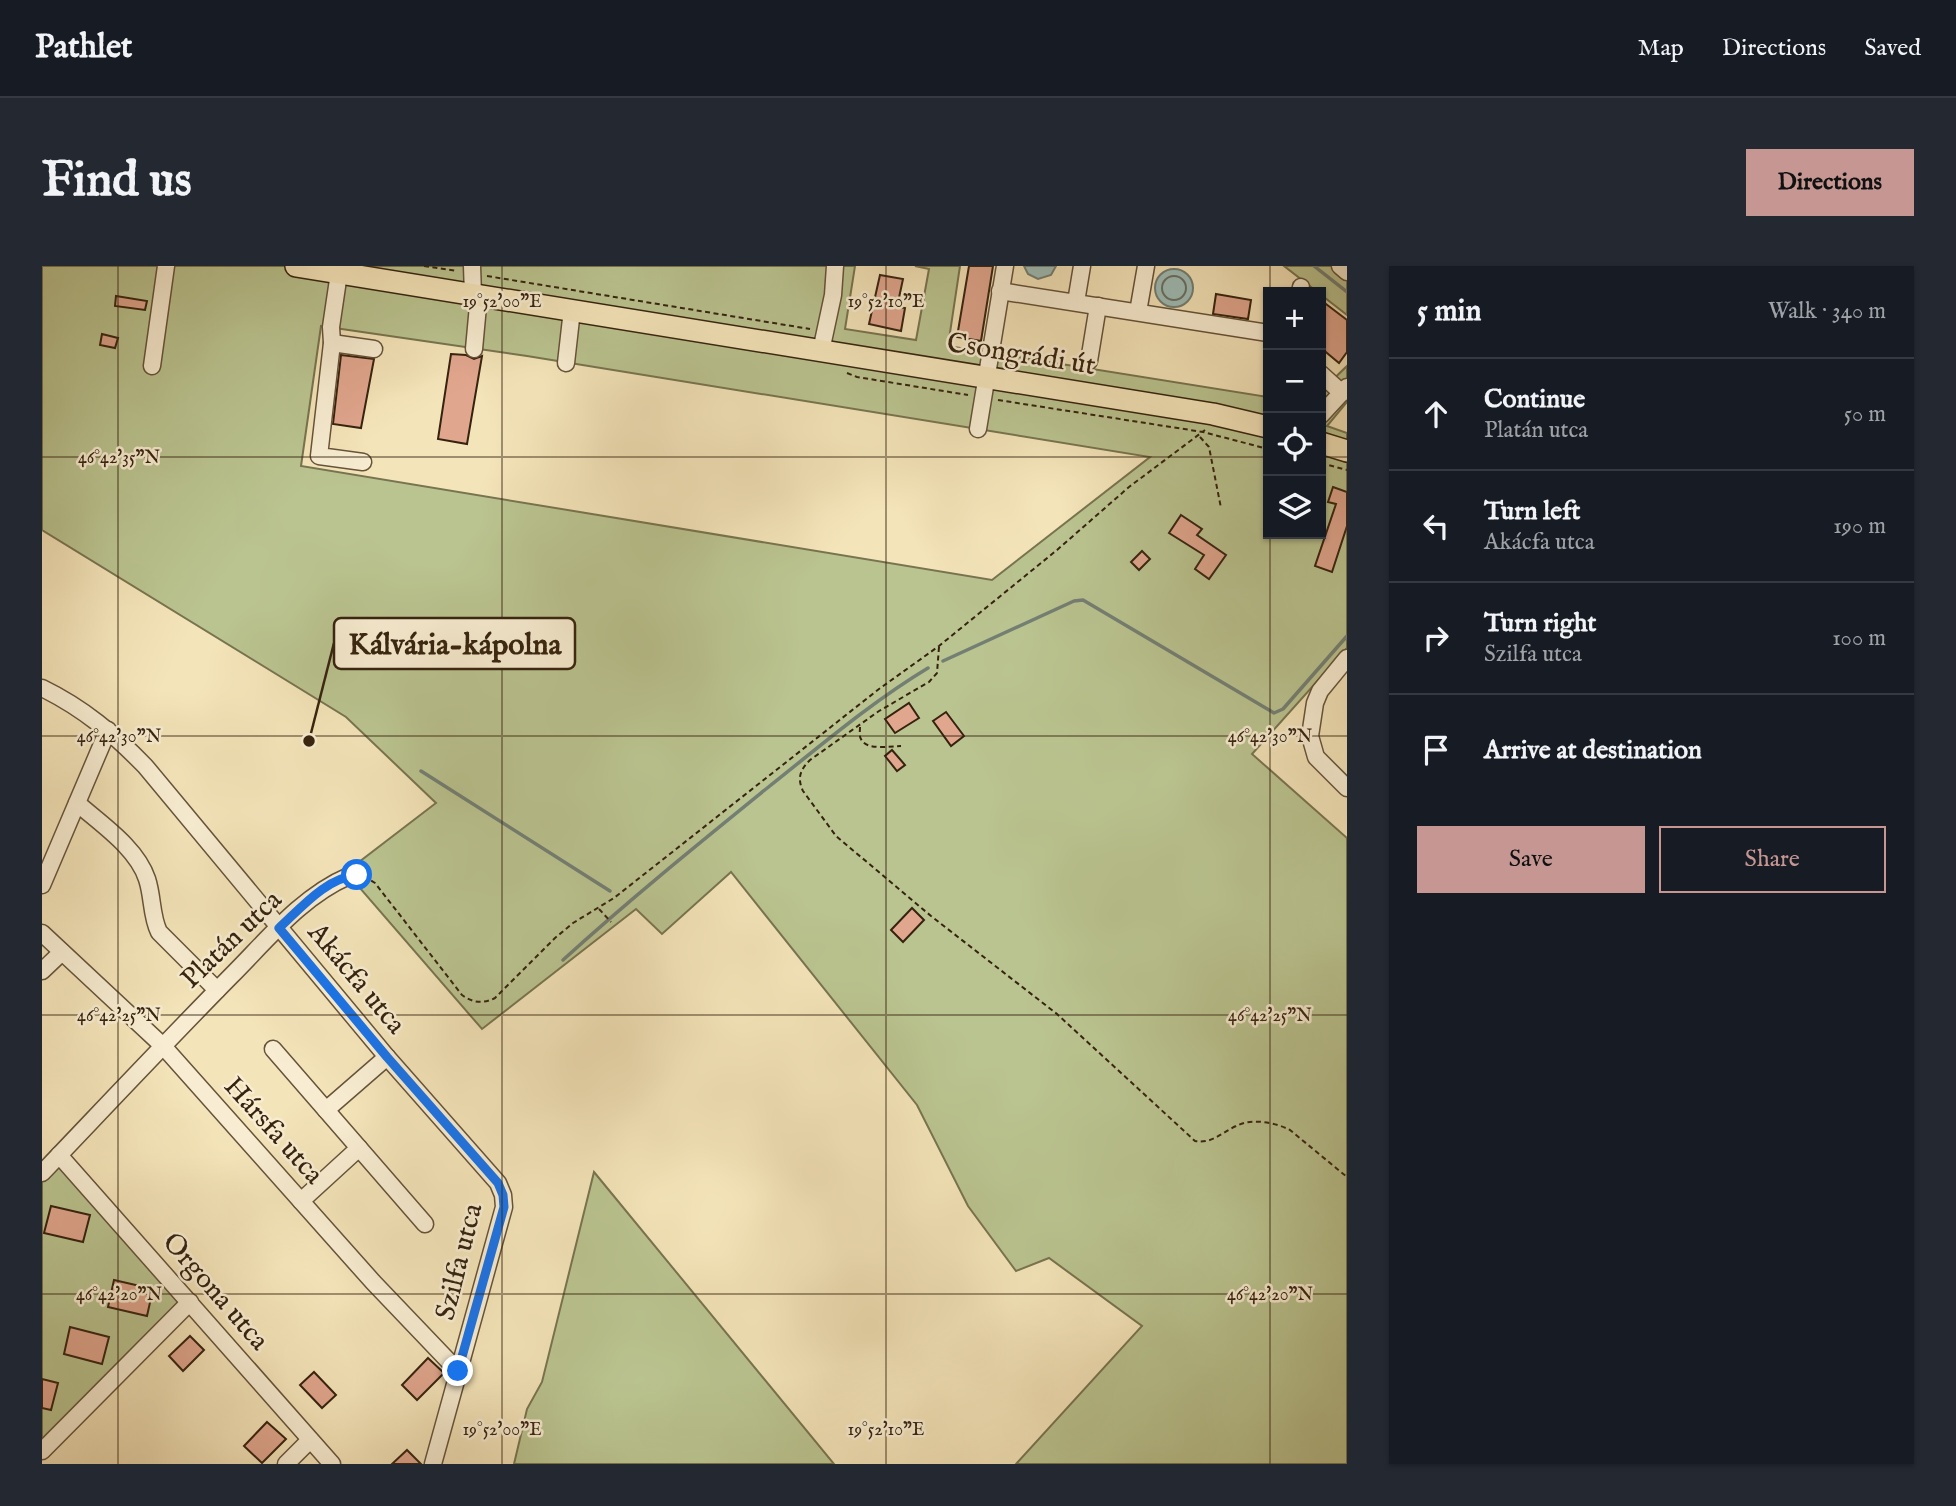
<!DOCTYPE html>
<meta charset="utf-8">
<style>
body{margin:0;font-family:"IM FELL English",serif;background:#242831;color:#f1f3f6}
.controls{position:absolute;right:21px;top:21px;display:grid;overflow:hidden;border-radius:0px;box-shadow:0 2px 5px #0004}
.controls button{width:63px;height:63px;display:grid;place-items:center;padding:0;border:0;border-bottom:2px solid #363941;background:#171b24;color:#f1f3f6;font:35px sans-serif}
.stop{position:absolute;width:21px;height:21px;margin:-16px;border:5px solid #1a73e8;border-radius:50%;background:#fff}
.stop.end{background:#1a73e8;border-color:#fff;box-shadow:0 2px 7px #0008}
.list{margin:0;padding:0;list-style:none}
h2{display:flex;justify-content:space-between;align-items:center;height:91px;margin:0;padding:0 28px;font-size:30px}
h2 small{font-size:23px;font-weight:400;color:#9ea1a6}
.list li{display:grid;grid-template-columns:46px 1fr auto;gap:21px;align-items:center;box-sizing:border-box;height:112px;padding:0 28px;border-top:2px solid #363941}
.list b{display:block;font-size:26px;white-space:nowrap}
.list p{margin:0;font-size:23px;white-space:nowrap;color:#9ea1a6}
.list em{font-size:23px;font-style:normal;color:#9ea1a6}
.actions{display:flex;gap:14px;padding:21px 28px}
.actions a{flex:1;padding:16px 0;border:2px solid #c59692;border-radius:0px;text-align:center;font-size:24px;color:#c59692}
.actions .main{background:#c59692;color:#111}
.icon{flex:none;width:38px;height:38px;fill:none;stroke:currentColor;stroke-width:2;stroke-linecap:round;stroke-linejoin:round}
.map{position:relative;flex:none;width:1305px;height:1198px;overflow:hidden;border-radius:0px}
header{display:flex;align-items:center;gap:42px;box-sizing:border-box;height:98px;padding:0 35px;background:#171b24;border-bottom:2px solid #363941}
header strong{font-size:33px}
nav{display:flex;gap:38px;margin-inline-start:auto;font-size:24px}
.intro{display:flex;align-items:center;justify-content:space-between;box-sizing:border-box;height:168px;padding:0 42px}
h1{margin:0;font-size:49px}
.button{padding:18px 32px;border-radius:0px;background:#c59692;color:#111;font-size:24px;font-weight:700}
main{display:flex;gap:42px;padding:0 42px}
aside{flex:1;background:#171b24;border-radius:0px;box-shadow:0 2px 5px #0004}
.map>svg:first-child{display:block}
</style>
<header>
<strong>Pathlet</strong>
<nav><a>Map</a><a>Directions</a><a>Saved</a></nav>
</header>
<div class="intro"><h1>Find us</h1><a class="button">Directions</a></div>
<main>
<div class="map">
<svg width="1305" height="1198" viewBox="0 0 1305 1198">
<rect width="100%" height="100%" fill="#f4e4b9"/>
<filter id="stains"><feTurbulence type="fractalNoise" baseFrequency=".00286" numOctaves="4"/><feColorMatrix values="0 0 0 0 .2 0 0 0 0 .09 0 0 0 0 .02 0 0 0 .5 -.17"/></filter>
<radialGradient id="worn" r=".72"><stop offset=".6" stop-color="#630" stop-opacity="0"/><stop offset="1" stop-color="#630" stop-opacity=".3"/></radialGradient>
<g fill="#bac490" stroke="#787450" stroke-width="2" fill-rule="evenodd">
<path d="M0 0H813L803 63 874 74 887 3 873 0H918L906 80 1226 131V268H1279V125L1305 100V136L1285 160 1305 167V382L1210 488 1305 572V1198H974L1100 1060 1007 992 974 1005 926 940 875 839 689 606 620 668 594 643 440 763 304 606 394 537 304 451 0 264ZM279 60 485 90 1108 191 950 314 259 200Z"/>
<path d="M1242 0H1305V49Z"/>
<path d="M17 889 148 1036 0 1184V907Z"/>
<path d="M552 906 792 1198H472L485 1143 500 1116Z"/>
</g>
<g fill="#9ebdb7" stroke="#747f74" stroke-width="2">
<path d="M982 0H1014L1009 9 996 13 986 8Z"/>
<circle cx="1132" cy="22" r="19"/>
</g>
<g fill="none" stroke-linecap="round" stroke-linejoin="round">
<circle stroke="#6a7063" stroke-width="2" cx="1132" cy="22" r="12"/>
<g stroke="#747f74" stroke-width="3.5">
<path d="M1272 0 1305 26"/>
<path d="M901 395 1032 335 1041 334 1232 447 1241 443 1305 370"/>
<path d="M379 505 568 625"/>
<path d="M521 694C587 634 655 579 724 523 777 481 828 437 886 402"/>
</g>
</g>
<g fill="#e0a68e" stroke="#36230f" stroke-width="2">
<path d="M927 0H951L939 75 915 71Z"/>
<path d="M838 9 861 13 855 41 863 42 859 65 827 58Z"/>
<path d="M1174 28 1209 34 1206 53 1171 48Z"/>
<path d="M74 30 105 35 103 44 73 40Z"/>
<path d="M1284 38 1305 54V86L1297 97 1279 82V44Z"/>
<path d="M60 68 76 72 73 82 58 79Z"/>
<path d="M409 88 424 89 432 93 440 90 425 178 396 173Z"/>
<path d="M299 89 332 93 319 162 291 158Z"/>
<path d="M1291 221 1305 226V260L1290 306 1273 300 1294 238 1286 236Z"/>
<path d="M1139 249 1160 263 1155 269 1184 289 1167 313 1153 303 1162 289 1127 267Z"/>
<path d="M1100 285 1108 293 1097 304 1089 296Z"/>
<path d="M867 437 877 452 853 467 843 453Z"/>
<path d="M904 446 922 470 909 480 891 455Z"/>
<path d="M850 484 863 499 855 505 843 490Z"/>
<path d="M870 642 882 654 861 676 849 664Z"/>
<path d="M9 940 48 949 41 976 2 967Z"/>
<path d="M72 1014 111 1023 105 1050 66 1041Z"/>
<path d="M28 1061 67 1071 60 1098 22 1088Z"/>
<path d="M148 1070 162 1084 141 1105 127 1090Z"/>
<path d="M386 1092 402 1107 375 1134 360 1119Z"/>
<path d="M272 1106 294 1129 280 1142 258 1119Z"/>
<path d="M0 1113 16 1117 9 1144 0 1142Z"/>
<path d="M225 1156 244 1173 220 1197 202 1180Z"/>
<path d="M365 1184 379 1198H350Z"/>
</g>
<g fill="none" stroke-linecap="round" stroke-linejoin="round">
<g stroke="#66533a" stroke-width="19">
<g id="minor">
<path d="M430 0 431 29"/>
<path d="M1298 0 1305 6"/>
<path d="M297 7 289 61 290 77 277 190 321 196"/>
<path d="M958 25 1226 67"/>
<path d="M1258 26 1259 21"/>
<path d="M1034 36 1040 0"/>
<path d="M1096 46 1104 0"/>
<path d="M290 77 332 83"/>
<path d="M432 83 437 29"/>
<path d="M779 85 791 29 793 0"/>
<path d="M1047 95 1056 40"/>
<path d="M524 97 530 44"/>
<path d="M110 100 124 0"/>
<path d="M1279 108 1300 127"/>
<path d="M1279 149 1305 121"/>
<path d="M936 163 963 0"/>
<path d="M1305 392 1278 425 1273 437 1268 470 1274 491 1305 522"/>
<path d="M0 422C41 442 72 468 103 500L345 791 456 917 461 929 462 941 391 1198"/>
<path d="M35 537C59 558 95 582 105 613 111 631 109 650 117 666L175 724"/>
<path d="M0 619 66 464"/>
<path d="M0 667 121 780 331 1016 416 1105"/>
<path d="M0 705 20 686"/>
<path d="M231 783 383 958"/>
<path d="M284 844 345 791"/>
<path d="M17 889 290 1198"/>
<path d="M0 907C63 841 125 775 189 710 225 674 260 630 307 610"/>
<path d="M259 935 317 882"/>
<path d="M0 1185 148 1036"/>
<path d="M244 1198 268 1174"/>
</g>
</g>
<g stroke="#36230f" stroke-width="24">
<g id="major">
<path d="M254 0 1171 148 1226 161"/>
<path d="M1279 177 1305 185"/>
</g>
</g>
<g stroke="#36230f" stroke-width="2" stroke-dasharray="5 3.5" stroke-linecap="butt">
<path d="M382 0 415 5"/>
<path d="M445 10 768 63"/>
<path d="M805 107 815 111 926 129"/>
<path d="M956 134 1161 166 1226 183"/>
<path d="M1158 171 1167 181 1179 242"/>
<path d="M1279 197 1305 204"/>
<path d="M897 381 895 407 887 416 837 445 768 494C758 504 755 512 761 525L794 570 889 650 1015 748 1153 875C1170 878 1179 867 1194 860 1210 852 1232 856 1248 864L1305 911"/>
<path d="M818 461C818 465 817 470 819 473 824 485 849 480 859 480"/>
<path d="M322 610 333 617 420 729C431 737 441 738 453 732L513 672 531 657 572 632 837 423 897 380 1015 284 1087 221 1163 164"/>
<path d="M557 643 569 656"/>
</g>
<use href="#minor" stroke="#f8edd2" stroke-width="16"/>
<use href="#major" stroke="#f4e4b9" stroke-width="21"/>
</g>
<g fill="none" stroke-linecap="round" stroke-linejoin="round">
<path stroke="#1a73e8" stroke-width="9" d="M315 609C284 612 259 642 237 662L345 791 456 917 461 929 462 941 416 1105"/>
</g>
<path fill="none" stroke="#36230f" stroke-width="2" stroke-opacity="0.45" d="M76 0V1198M460 0V1198M844 0V1198M1228 0V26M0 191H1226M1279 191H1305M1228 268V1198M0 470H1305M0 749H1305M0 1028H1305"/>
<g text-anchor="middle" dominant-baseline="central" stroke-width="5" stroke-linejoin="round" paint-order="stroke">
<g font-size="28" fill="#36230f" stroke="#f8edd2">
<text transform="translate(979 89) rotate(9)">Csongrádi út</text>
<text transform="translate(190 674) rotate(-44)">Platán utca</text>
<text transform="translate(314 713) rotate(50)">Akácfa utca</text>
<text transform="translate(231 865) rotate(48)">Hársfa utca</text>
<text transform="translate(418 996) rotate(-76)">Szilfa utca</text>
<text transform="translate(173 1026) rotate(49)">Orgona utca</text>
</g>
</g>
<g font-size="18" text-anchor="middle" fill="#36230f" stroke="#f8edd2" stroke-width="5" stroke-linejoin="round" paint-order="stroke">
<text x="460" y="41">19°52'00"E</text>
<text x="844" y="41">19°52'10"E</text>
<text x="77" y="197">46°42'35"N</text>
<text x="77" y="476">46°42'30"N</text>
<text x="1228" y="476">46°42'30"N</text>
<text x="77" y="755">46°42'25"N</text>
<text x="1228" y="755">46°42'25"N</text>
<text x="77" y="1034">46°42'20"N</text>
<text x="1228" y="1034">46°42'20"N</text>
<text x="460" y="1169">19°52'00"E</text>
<text x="844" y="1169">19°52'10"E</text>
</g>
<path fill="none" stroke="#36230f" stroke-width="2.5" d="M267 475L292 377"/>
<circle fill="#36230f" stroke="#f8edd2" stroke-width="2.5" cx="267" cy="475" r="7"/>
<rect fill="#f8edd2" stroke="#36230f" stroke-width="2.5" x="292" y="352" width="241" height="51" rx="7"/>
<g font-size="30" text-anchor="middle" font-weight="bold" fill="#36230f">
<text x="413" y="388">Kálvária-kápolna</text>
</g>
<rect width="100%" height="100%" filter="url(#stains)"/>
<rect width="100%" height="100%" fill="url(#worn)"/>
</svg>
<div class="controls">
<button>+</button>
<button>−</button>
<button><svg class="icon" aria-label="locate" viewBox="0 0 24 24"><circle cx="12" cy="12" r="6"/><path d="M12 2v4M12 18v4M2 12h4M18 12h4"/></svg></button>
<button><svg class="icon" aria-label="layers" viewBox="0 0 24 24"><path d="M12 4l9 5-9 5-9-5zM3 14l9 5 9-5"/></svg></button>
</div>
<div class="stop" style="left:315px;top:609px"></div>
<div class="stop end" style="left:416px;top:1105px"></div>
</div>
<aside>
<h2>5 min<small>Walk · 340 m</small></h2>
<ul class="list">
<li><svg class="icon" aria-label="ahead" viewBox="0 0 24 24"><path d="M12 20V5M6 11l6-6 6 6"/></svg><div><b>Continue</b><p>Platán utca</p></div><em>50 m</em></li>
<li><svg class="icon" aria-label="left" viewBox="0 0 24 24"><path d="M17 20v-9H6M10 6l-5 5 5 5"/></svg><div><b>Turn left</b><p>Akácfa utca</p></div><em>190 m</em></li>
<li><svg class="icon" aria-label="right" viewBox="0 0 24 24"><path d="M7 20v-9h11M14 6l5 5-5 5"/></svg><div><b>Turn right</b><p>Szilfa utca</p></div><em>100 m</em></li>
<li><svg class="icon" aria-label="arrive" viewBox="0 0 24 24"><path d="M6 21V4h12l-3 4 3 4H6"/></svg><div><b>Arrive at destination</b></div></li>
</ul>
<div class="actions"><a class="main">Save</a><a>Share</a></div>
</aside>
</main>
